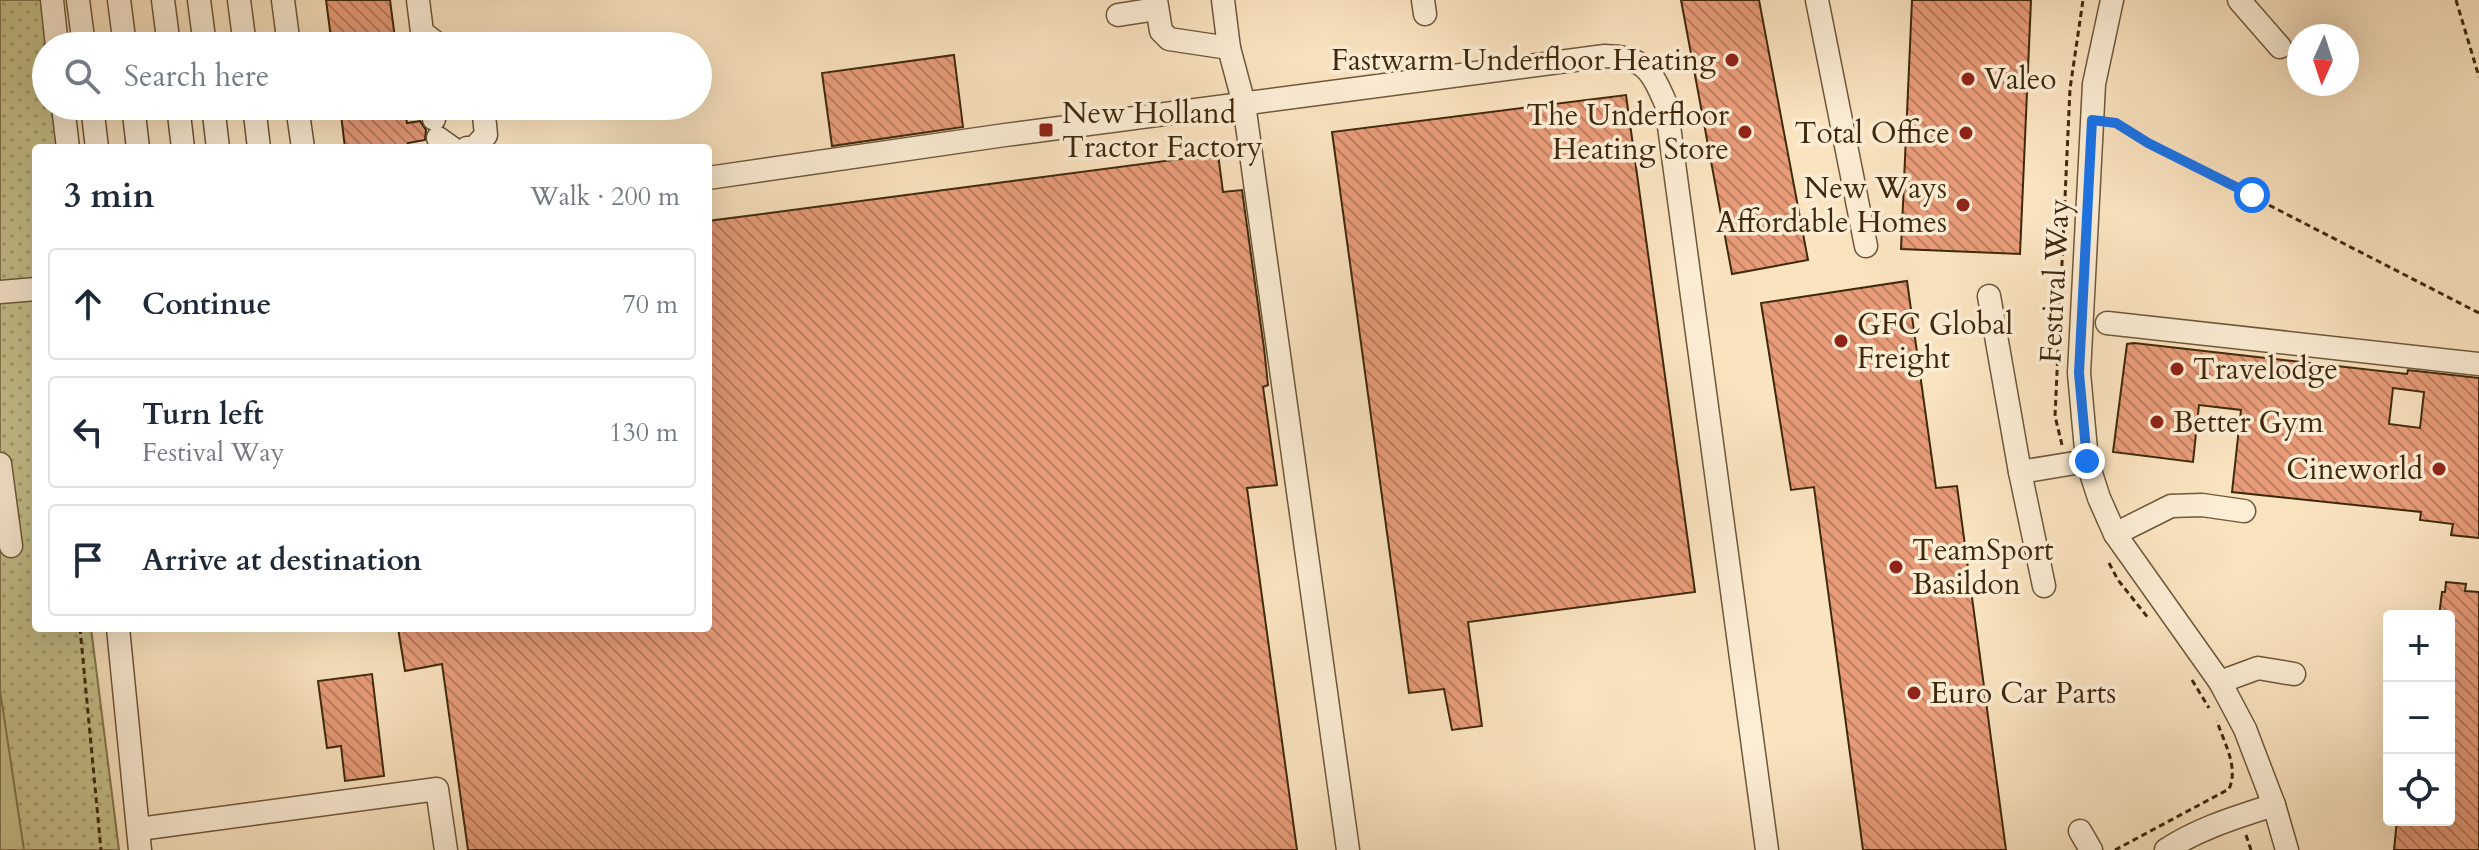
<!DOCTYPE html>
<meta charset="utf-8">
<style>
body{margin:0;font-family:Cardo,serif;background:#f6f6f7;color:#1f2937}
.controls{position:absolute;right:24px;bottom:24px;display:grid;overflow:hidden;border-radius:8px;box-shadow:0 8px 32px #0002}
.controls button{width:72px;height:72px;display:grid;place-items:center;padding:0;border:0;border-bottom:2px solid #e0e1e3;background:#fff;color:#1f2937;font:40px sans-serif}
.compass{position:absolute;left:2287px;top:24px;width:72px;height:72px;border-radius:50%;background:#fff;box-shadow:0 8px 32px #0002;rotate:183deg}
.stop{position:absolute;width:24px;height:24px;margin:-18px;border:6px solid #1a73e8;border-radius:50%;background:#fff}
.stop.end{background:#1a73e8;border-color:#fff;box-shadow:0 2px 8px #0008}
.list{margin:0;padding:0;list-style:none}
h2{display:flex;justify-content:space-between;align-items:center;height:104px;margin:0;padding:0 32px;font-size:34px}
h2 small{font-size:26px;font-weight:400;color:#747a83}
.list li{display:grid;grid-template-columns:52px 1fr auto;gap:24px;align-items:center;box-sizing:border-box;height:112px;margin:0 16px 16px;padding:0 16px;border:2px solid #e0e1e3;border-radius:8px}
.list b{display:block;font-size:30px;white-space:nowrap}
.list p{margin:0;font-size:26px;white-space:nowrap;color:#747a83}
.list em{font-size:26px;font-style:normal;color:#747a83}
.icon{flex:none;width:44px;height:44px;fill:none;stroke:currentColor;stroke-width:2;stroke-linecap:round;stroke-linejoin:round}
.map{position:relative;flex:none;width:2479px;height:850px;overflow:hidden}
.search{position:absolute;background:#fff;box-shadow:0 8px 32px #0002;left:32px;top:32px;width:680px;height:88px;display:flex;align-items:center;gap:20px;box-sizing:border-box;padding:0 28px;border-radius:44px;color:#747a83;font-size:30px}
.panel{position:absolute;background:#fff;box-shadow:0 8px 32px #0002;left:32px;top:144px;width:680px;height:488px;border-radius:8px}
.map>svg:first-child{display:block}
</style>
<div class="map">
<svg width="2479" height="850" viewBox="0 0 2479 850">
<defs>
<pattern id="grass-dots" width="8" height="8" patternUnits="userSpaceOnUse" patternTransform="scale(2)"><rect width="8" height="8" fill="#c6c18c"/><path d="M2 2h.1M6 6h.1" fill="none" stroke="#a29d71" stroke-width="1.8" stroke-linecap="round"/></pattern>
<pattern id="building-back-hatch" width="6" height="6" patternUnits="userSpaceOnUse" patternTransform="scale(2)"><rect width="6" height="6" fill="#e89c7a"/><path d="M-1 5l2 2M0 0l6 6M5-1l2 2" fill="none" stroke="#bd7f62"/></pattern>
</defs>
<rect width="100%" height="100%" fill="#fae3bf"/>
<filter id="stains"><feTurbulence type="fractalNoise" baseFrequency=".0025" numOctaves="4"/><feColorMatrix values="0 0 0 0 .2 0 0 0 0 .09 0 0 0 0 .02 0 0 0 .5 -.17"/></filter>
<radialGradient id="worn" r=".72"><stop offset=".6" stop-color="#630" stop-opacity="0"/><stop offset="1" stop-color="#630" stop-opacity=".3"/></radialGradient>
<path fill="url(#grass-dots)" stroke="#82754c" stroke-width="2" d="M0 0H48L46 106H56L59 148H36V628H91L119 850H0Z"/>
<path fill="#c6c18c" stroke="#82754c" stroke-width="2" d="M0 690 24 850H0Z"/>
<g fill="url(#building-back-hatch)" stroke="#3f290b" stroke-width="2" fill-rule="evenodd">
<path d="M326 0H390L396 46H332Z"/>
<path d="M1681 0H1759L1808 260 1732 274Z"/>
<path d="M1912 0H2031L2020 254 1901 249Z"/>
<path d="M954 55 963 127 832 146 822 73Z"/>
<path d="M1626 95 1695 592 1468 622 1482 726 1452 730 1444 689 1409 693 1332 132Z"/>
<path d="M340 106H404L407 123 420 121 426 130 425 140 408 143 409 148H345Z"/>
<path d="M1218 154 1223 192 1242 190 1264 348 1268 385 1263 387 1277 485 1247 488 1297 850H468L442 664 405 671 398 628H708V221Z"/>
<path d="M1907 281 1936 488 1957 486 2006 850H1863L1814 487 1791 490 1761 303Z"/>
<path d="M2134 343 2407 374 2408 370 2479 378V538L2451 535 2453 524 2420 520 2421 512 2232 492 2241 410 2199 405 2193 462 2113 452 2127 344ZM2393 388 2424 392 2420 428 2389 424Z"/>
<path d="M2446 582 2466 584 2465 591 2479 592V850H2394L2397 820H2449V616H2439L2442 592H2445Z"/>
<path d="M372 674 384 776 345 781 341 746 327 748 318 681Z"/>
</g>
<g fill="none" stroke-linecap="round" stroke-linejoin="round">
<g stroke="#6e5838" stroke-width="25">
<g id="minor">
<path d="M52 0 57 46"/>
<path d="M78 0 84 46"/>
<path d="M119 0 125 46"/>
<path d="M163 0 169 46"/>
<path d="M199 0 205 46"/>
<path d="M239 0 245 46"/>
<path d="M283 0 289 46"/>
<path d="M418 0 422 32 440 46"/>
<path d="M1156 0 1161 31 1169 39 1229 48"/>
<path d="M1223 0 1229 48 1244 104 1348 850"/>
<path d="M1423 0 1425 14"/>
<path d="M1817 0 1866 246"/>
<path d="M2112 0 2094 84 2079 373 2087 461 2099 498 2115 534 2220 682 2245 729 2274 805 2287 850"/>
<path d="M2239 0 2280 47"/>
<path d="M1118 15 1157 9"/>
<path d="M63 106 68 148"/>
<path d="M92 106 97 148"/>
<path d="M133 106 138 148"/>
<path d="M178 106 183 148"/>
<path d="M213 106 218 148"/>
<path d="M254 106 259 148"/>
<path d="M297 106 303 148"/>
<path d="M432 106 434 119"/>
<path d="M438 138 452 148"/>
<path d="M467 148H474L486 135 483 106"/>
<path d="M708 178 1005 135 1605 56C1645 57 1651 70 1666 104L1767 850"/>
<path d="M0 292 36 289"/>
<path d="M1989 296 2020 472 2087 461"/>
<path d="M2107 323 2479 364"/>
<path d="M0 464 11 546"/>
<path d="M2020 472 2044 586"/>
<path d="M2115 534 2171 506 2202 505 2244 511"/>
<path d="M118 628 140 850"/>
<path d="M2220 682 2258 668 2294 674"/>
<path d="M139 829 437 789 446 850"/>
<path d="M2080 831 2091 850"/>
<path d="M2166 850C2199 828 2237 817 2274 805"/>
</g>
</g>
<g stroke="#3f290b" stroke-width="3" stroke-dasharray="6 4" stroke-linecap="butt">
<path d="M2456 0 2479 77"/>
<path d="M2110 122 2116 123 2148 143 2479 313"/>
<path d="M2062 445 2055 416 2070 89 2083 0"/>
<path d="M2109 563 2118 580 2149 619"/>
<path d="M80 628 101 850"/>
<path d="M2192 680 2209 708"/>
<path d="M2246 835 2251 850"/>
<path d="M2115 850 2229 789C2239 767 2224 743 2217 721"/>
</g>
<use href="#minor" stroke="#fcedd5" stroke-width="22"/>
</g>
<g fill="none" stroke-linecap="round" stroke-linejoin="round">
<path stroke="#1a73e8" stroke-width="10" d="M2087 461 2079 373 2092 120 2116 123 2148 143 2252 195"/>
</g>
<g fill="#8f2418" stroke="#fcedd5" stroke-width="3">
<circle cx="1732" cy="60" r="8"/>
<circle cx="1968" cy="79" r="8"/>
<rect x="1038" y="122" width="16" height="16" rx="4"/>
<circle cx="1745" cy="132" r="8"/>
<circle cx="1966" cy="133" r="8"/>
<circle cx="1963" cy="205" r="8"/>
<circle cx="1841" cy="341" r="8"/>
<circle cx="2177" cy="369" r="8"/>
<circle cx="2157" cy="422" r="8"/>
<circle cx="2439" cy="469" r="8"/>
<circle cx="1896" cy="567" r="8"/>
<circle cx="1914" cy="693" r="8"/>
</g>
<g text-anchor="middle" dominant-baseline="central" stroke-width="7" stroke-linejoin="round" paint-order="stroke">
<g font-size="30" fill="#3f290b" stroke="#fcedd5" text-anchor="start">
<text x="1716" y="60" text-anchor="end">Fastwarm Underfloor Heating</text>
<text x="1984" y="79">Valeo</text>
<text x="1062" y="113">New Holland<tspan x="1062" dy="34">Tractor Factory</tspan></text>
<text x="1729" y="115" text-anchor="end">The Underfloor<tspan x="1729" dy="34">Heating Store</tspan></text>
<text x="1950" y="133" text-anchor="end">Total Office</text>
<text x="1947" y="188" text-anchor="end">New Ways<tspan x="1947" dy="34">Affordable Homes</tspan></text>
<text x="1857" y="324">GFC Global<tspan x="1857" dy="34">Freight</tspan></text>
<text x="2193" y="369">Travelodge</text>
<text x="2173" y="422">Better Gym</text>
<text x="2423" y="469" text-anchor="end">Cineworld</text>
<text x="1912" y="550">TeamSport<tspan x="1912" dy="34">Basildon</tspan></text>
<text x="1930" y="693">Euro Car Parts</text>
</g>
<g font-size="30" fill="#3f290b" stroke="#fcedd5">
<text transform="translate(2055 281) rotate(-87)">Festival Way</text>
</g>
</g>
<rect width="100%" height="100%" filter="url(#stains)"/>
<rect width="100%" height="100%" fill="url(#worn)"/>
</svg>
<div class="controls">
<button>+</button>
<button>−</button>
<button><svg class="icon" aria-label="locate" viewBox="0 0 24 24"><circle cx="12" cy="12" r="6"/><path d="M12 2v4M12 18v4M2 12h4M18 12h4"/></svg></button>
</div>
<svg class="compass" viewBox="-18 -18 36 36"><path d="M0-13l5 13h-10z" fill="#e53935"/><path d="M0 13l5-13h-10z" fill="#747a83"/></svg>
<div class="stop" style="left:2252px;top:195px"></div>
<div class="stop end" style="left:2087px;top:461px"></div>
<div class="search"><svg class="icon" aria-label="search" viewBox="0 0 24 24"><circle cx="10" cy="10" r="6"/><path d="M15 15l6 6"/></svg>Search here</div>
<section class="panel">
<h2>3 min<small>Walk · 200 m</small></h2>
<ul class="list">
<li><svg class="icon" aria-label="ahead" viewBox="0 0 24 24"><path d="M12 20V5M6 11l6-6 6 6"/></svg><div><b>Continue</b></div><em>70 m</em></li>
<li><svg class="icon" aria-label="left" viewBox="0 0 24 24"><path d="M17 20v-9H6M10 6l-5 5 5 5"/></svg><div><b>Turn left</b><p>Festival Way</p></div><em>130 m</em></li>
<li><svg class="icon" aria-label="arrive" viewBox="0 0 24 24"><path d="M6 21V4h12l-3 4 3 4H6"/></svg><div><b>Arrive at destination</b></div></li>
</ul>
</section>
</div>
